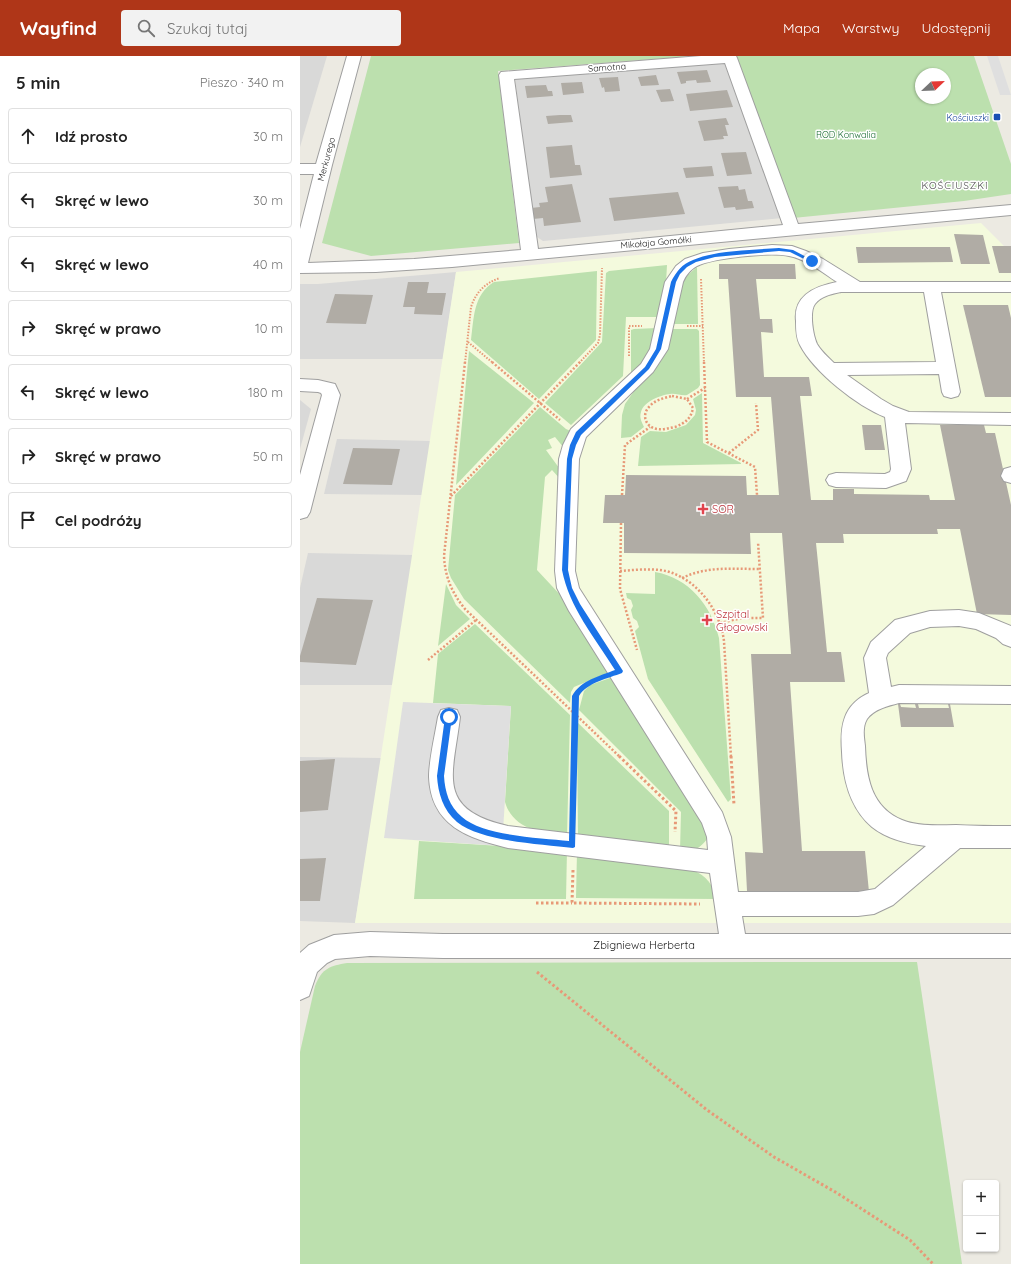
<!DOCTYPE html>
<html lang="pl">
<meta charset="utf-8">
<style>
body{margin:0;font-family:Quicksand,sans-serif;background:#f2f2f2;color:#222}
.controls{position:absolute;right:12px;bottom:12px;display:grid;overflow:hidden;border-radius:4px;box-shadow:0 1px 3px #0004}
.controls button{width:36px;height:36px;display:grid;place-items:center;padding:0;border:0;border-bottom:1px solid #e0e0e0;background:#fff;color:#222;font:20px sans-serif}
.compass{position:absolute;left:615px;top:12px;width:36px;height:36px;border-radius:50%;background:#fff;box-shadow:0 1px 3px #0004;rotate:67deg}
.stop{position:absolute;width:12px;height:12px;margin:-9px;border:3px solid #1a73e8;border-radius:50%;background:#fff}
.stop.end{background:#1a73e8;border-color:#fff;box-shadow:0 1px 4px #0008}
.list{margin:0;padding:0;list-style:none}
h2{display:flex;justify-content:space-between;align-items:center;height:52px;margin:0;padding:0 16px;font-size:17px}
h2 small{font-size:13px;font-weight:400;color:#767676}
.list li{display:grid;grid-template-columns:26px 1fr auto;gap:12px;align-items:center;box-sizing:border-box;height:56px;margin:0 8px 8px;padding:0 8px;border:1px solid #e0e0e0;border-radius:4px}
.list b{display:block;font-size:15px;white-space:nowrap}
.list em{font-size:13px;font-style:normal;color:#767676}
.icon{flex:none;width:22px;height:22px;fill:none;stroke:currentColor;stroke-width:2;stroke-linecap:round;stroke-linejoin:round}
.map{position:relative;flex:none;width:711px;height:1208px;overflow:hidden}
header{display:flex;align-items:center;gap:24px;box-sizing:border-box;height:56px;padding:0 20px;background:#af3618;color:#fff}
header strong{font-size:19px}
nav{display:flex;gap:22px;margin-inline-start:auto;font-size:14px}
.search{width:280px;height:36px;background:#f2f2f2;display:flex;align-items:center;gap:10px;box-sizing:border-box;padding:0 14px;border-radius:4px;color:#767676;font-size:15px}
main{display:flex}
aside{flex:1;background:#fff}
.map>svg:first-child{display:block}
</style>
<header>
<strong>Wayfind</strong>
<div class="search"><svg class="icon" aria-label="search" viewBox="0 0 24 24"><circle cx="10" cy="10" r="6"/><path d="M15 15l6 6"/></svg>Szukaj tutaj</div>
<nav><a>Mapa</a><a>Warstwy</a><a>Udostępnij</a></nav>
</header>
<main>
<aside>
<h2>5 min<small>Pieszo · 340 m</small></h2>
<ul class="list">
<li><svg class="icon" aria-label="ahead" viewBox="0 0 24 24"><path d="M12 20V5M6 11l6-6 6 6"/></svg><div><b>Idź prosto</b></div><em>30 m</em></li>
<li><svg class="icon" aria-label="left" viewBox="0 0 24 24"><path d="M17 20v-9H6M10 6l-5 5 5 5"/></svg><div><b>Skręć w lewo</b></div><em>30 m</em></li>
<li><svg class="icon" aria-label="left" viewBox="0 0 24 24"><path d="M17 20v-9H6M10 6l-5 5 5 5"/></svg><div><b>Skręć w lewo</b></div><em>40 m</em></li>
<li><svg class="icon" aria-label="right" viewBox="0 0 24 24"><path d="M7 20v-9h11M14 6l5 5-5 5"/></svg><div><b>Skręć w prawo</b></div><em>10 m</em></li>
<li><svg class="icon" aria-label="left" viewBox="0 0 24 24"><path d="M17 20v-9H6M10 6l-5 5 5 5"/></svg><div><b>Skręć w lewo</b></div><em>180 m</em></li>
<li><svg class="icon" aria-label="right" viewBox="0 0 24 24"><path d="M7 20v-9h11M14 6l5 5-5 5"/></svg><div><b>Skręć w prawo</b></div><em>50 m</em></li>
<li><svg class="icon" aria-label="arrive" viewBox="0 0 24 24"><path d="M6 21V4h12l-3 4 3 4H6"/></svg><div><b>Cel podróży</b></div></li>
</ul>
</aside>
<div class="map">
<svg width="711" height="1208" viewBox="0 0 711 1208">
<rect width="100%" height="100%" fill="#eceae2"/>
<g fill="#d9d9d8">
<path d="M0 0H27L0 91Z"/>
<path d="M424 6 482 162 254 184 243 185 234 179 215 22Z"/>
<path d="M156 216 143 303H0V228H18Z"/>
<path d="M0 344 11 353 0 393Z"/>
<path d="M37 383 131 385 122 439 24 438Z"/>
<path d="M8 497 113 499 93 629H0V532Z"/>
<path d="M0 701 82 702 55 867 0 865Z"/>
</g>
<path fill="#f4fadd" d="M681 167 704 190H711V867H55L156 216Z"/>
<g fill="#bce0ae" fill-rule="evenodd">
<path d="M71 0H394L198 15 219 187 71 200 22 187Z"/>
<path d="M435 0H674L711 108V138L664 145 493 162ZM621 18H645V42H621Z"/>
<path d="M367 209 366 227 358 261H326L323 320 271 369 245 347 302 286 306 217 309 215Z"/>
<path d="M397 211 398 268H371L383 223Z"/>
<path d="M297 215 296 284 239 343 171 284C174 262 173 239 194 226Z"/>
<path d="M357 272 348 300 331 321V274L334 273Z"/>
<path d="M369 273H397L399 275 400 329 398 332 387 339C381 340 376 337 370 338 361 339 344 345 341 356 339 362 342 366 344 371L331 381 321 382 322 359 325 348 339 328 352 316 361 305 364 298Z"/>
<path d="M169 295 234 347 156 429Z"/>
<path d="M402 337 403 387 441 407V408L338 410 341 381 350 375 366 376 386 369 395 359 396 354 393 343Z"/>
<path d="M240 351 266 373 273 376 264 392 255 381 248 384 252 392 246 394 262 416 261 424 252 414 245 421 237 514 265 544 310 616 274 631 271 636 270 647 164 543 151 522 148 514 155 439Z"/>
<path d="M355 516C389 522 411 549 419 582L431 743 428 746 348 623 335 575 339 571 337 565 333 562 331 554 333 550 331 544 327 542 326 537 355 538Z"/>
<path d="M146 528 156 549 170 563 138 590Z"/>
<path d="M175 568 270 659 267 781C243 777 213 774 205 746L211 650 133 647 138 598Z"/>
<path d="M313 621 406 772 407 783C400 793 392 796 380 795L381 756 279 654 284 635 290 629Z"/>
<path d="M277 666 369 755V795L278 782Z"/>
<path d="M119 785 267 794 266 843H114Z"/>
<path d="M277 796 393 814C406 820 414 829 416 843L276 842Z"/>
<path d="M486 906H617L662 1208H0V996L15 930C22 912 30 910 47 907Z"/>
</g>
<g fill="#dfdfdf">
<path d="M687 0H698L711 39H700Z"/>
<path d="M103 646 211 650 202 790 84 782Z"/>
</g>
<g fill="#b0aca5">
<path d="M407 14 411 26 397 27 396 24 386 25V27L381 28 377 16Z"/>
<path d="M356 19 359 29 341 30 338 21Z"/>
<path d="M318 21 320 35 305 36 304 31 302 32 299 22Z"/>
<path d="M282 26 284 37 263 39 261 27Z"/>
<path d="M246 29 248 35H252L253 40 227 42 225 30Z"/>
<path d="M370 33 374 45 361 46 356 34Z"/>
<path d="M427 34 433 51 390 55 386 38Z"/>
<path d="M260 59H271L273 66 248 68 246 60Z"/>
<path d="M426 62 429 69H425L428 80H423L424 83 404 85 398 65Z"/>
<path d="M272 89 275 109H280L282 119 250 122 246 91Z"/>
<path d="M446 96 452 118 427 120 421 97Z"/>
<path d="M412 110 414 120 386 122 383 112Z"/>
<path d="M272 128 281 166 244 170 243 162 233 163 231 152 240 151 239 147 248 146 245 131Z"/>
<path d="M438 130 439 134 445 133 448 145H452L454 152 436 154 435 151 424 152 418 131Z"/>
<path d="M378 136 385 158 314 165 309 142Z"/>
<path d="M654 178 683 179 690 208H661Z"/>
<path d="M692 190H711V217H699Z"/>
<path d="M556 191H650L653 206 558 207Z"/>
<path d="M419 208H495L496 223H456L460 263H472L473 277 461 276 464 321H509L512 340H500L511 444H533V433H554V438L629 439 630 444H655L640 369H684L686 377H695L711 449V559L677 558 660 473H637L638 478H543L544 487H516L527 596H541L545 626H490L502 795H565L569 836 447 835 445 796 463 797 451 598H491L482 477H450L451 498 324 497V467H303L305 439H325L326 419 446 420 447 439H479L471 341H436L428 223H419Z"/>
<path d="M108 226H129L127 237H146L142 259 114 258 115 251H103Z"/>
<path d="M35 238 73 239 66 268 26 267Z"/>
<path d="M663 249H708L711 262V341H685Z"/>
<path d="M562 369H581L585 394H565Z"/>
<path d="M53 392 100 393 92 429 43 428Z"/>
<path d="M17 542 73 544 56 609 0 606V600Z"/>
<path d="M598 648H600L601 651 616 652 615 648H618L619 652H649L648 648H650L654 671H601Z"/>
<path d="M35 703 28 754 0 756V705Z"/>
<path d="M26 802 20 845H0V803Z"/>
</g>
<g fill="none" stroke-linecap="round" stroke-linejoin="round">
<g stroke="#9f9f9f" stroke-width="2">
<g id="minor">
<path d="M47 0H61L32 109 8 207 114 203 221 194 199 19 201 16 401 0H436L437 2 498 168 711 149V159L152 211 76 216 0 217V173L14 118H0V108H16ZM425 7 483 169 238 193 214 23Z"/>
<path d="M472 189 492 190 506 195 523 203 560 226H711V236H641L660 336 658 340 651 342 644 340 642 336 639 318 547 319 581 343 593 350 609 356 711 357V369L605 367 611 413 606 425 586 432 536 431 529 429 526 424 529 419 536 417 585 418 590 416 591 413 585 361C557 350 514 316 500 289 496 282 496 273 496 265 493 239 516 230 537 226 523 217 506 203 489 200 470 196 413 202 397 210 390 214 386 219 383 226L368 293 353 316 286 381 279 403 275 515 279 532 422 756 431 781 438 836H558L575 833 626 790C608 788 587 783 572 771 550 752 543 724 542 696 540 670 543 649 569 637L564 602 571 586 595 564 630 555 659 554 679 557 711 570V591L703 588 696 582 676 573 659 570 630 571 610 577 588 597 586 602 591 631 599 629 711 630V648L599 647C588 650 574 653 567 663 562 671 564 682 565 690 566 721 571 751 602 764 619 771 639 769 656 769 674 770 693 770 711 770V792H660L593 849 574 858 558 860H442L445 878H711V902H143L70 900 35 903 27 907 17 916 9 940 0 944V897L9 889 34 879 70 876 143 878H419L410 817 208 792C168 782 131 770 129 721 129 704 135 679 138 661L141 654 149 652 157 654 160 661C153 720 135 753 208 770L408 794 407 781 402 767 269 555 257 532 255 515 259 403 263 389 271 373 341 308 350 293 365 226 376 210 385 203 403 197 429 193ZM541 236H624L636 306 534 307C528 301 521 295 517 288 513 279 509 256 515 248 521 240 532 238 541 236Z"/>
<path d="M0 323 18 324 35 328 40 339 10 456 7 461 0 463V419L22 339 21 337 18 336 0 335Z"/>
<path d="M711 411V427L704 425 701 420 704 413Z"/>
</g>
</g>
<g stroke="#e79977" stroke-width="2" stroke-dasharray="1.5 1.5" stroke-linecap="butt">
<path d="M401 223 404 307"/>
<path d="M387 270H403"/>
<path d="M168 286 193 307"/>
<path d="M329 300V270H342"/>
<path d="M165 307 171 251C176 236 185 227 200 222"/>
<path d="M279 307 298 287 300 279 302 212"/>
</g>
<g stroke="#e79977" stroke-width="2.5" stroke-dasharray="2 2" stroke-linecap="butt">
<path d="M165 306 144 500C145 521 152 537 165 553L320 701"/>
<path d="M192 306 260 364"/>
<path d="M404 306 407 386 455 411 457 439"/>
<path d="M372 340 387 343 393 352C391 363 385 367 375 371 369 372 363 374 357 373 345 371 341 358 350 350 355 344 364 342 372 340Z"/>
<path d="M387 343 405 332"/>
<path d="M429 397 458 374 456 347"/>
<path d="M322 439 325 389 350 371"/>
<path d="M151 440 280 306"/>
<path d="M321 467 320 533 337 594"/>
<path d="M320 515C335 514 351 512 366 515 397 523 420 554 424 585L431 701"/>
<path d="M382 522C407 510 432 513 459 513"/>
<path d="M420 567 442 562H463L458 486"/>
<path d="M128 604 176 564"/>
<path d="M275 701 276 640 282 631 297 624"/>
</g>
<g stroke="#e79977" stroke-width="3" stroke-dasharray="2.5 2.5" stroke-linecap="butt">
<path d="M319 700 376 755 375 776"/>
<path d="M431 700 434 749"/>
<path d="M273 765 275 700"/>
<path d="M273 814 272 847 400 848"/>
<path d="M236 847H272"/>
<path d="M237 916 407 1054 474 1101 537 1137 610 1184 633 1208"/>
</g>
<use href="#minor" fill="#fff" fill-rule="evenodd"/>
</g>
<path fill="#1a73e8" d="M479 192 493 194 514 205 510 206 490 196 479 195 415 201 396 206 387 211 380 218 376 226 361 293 349 313 281 379 276 389 272 403 268 514 272 532 280 548 323 615 322 617C309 622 286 627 279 640L275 791 273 792C241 788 182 786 157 766 143 754 138 737 137 720L145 661 149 658 152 661 144 720C145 736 149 750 162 761 183 780 241 782 269 785L272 640C281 624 300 620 315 614 295 582 269 551 262 514L267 403 270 389 276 376 345 311 356 293 371 226C376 216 382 208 393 204 416 194 454 194 479 192Z"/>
<rect fill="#1a4fb4" stroke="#fff" stroke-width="1.5" x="693" y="57" width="8" height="8" rx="2"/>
<g fill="#e0444e" stroke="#fff" stroke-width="1.5">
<path d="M401 447h4v4h4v4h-4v4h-4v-4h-4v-4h4z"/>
<path d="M405 558h4v4h4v4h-4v4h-4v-4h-4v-4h4z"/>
</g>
<g text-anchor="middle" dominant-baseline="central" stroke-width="3" stroke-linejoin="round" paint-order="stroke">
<g font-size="9" fill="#1b1b1b" stroke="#fff">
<text transform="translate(307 11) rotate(-4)">Samotna</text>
<text transform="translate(26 103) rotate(-75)">Merkurego</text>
<text transform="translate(356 186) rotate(-5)">Mikołaja Gomółki</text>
</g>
<g font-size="9" fill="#164399" stroke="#fff" text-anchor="end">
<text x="689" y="61">Kościuszki</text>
</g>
<g font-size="9" fill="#186b30" stroke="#fff">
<text x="546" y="78">ROD Konwalia</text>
</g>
<g font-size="10" letter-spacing="1" fill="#4e4e4e" stroke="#fff">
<text x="655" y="129">KOŚCIUSZKI</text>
</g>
<g font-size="11" fill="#be3a42" stroke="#fff" text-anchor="start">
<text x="412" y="453">SOR</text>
<text x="416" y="558">Szpital<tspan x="416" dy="13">Głogowski</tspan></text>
</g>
<g font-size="11" fill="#1b1b1b" stroke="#fff">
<text x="344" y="889">Zbigniewa Herberta</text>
</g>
</g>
</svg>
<div class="controls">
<button>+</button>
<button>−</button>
</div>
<svg class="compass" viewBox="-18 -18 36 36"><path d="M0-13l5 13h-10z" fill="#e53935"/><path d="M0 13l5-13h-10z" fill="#767676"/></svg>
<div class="stop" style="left:149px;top:661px"></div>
<div class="stop end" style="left:512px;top:205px"></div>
</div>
</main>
